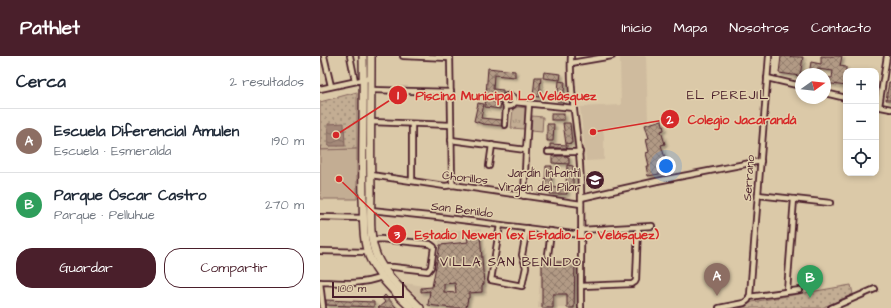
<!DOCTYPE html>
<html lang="es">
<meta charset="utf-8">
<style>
body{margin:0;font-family:"Architects Daughter",sans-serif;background:#f2f2f3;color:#1f2937}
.controls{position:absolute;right:12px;top:12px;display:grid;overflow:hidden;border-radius:8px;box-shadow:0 2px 6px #0003}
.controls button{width:36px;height:36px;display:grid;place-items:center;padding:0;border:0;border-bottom:1px solid #e0e1e3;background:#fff;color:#1f2937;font:20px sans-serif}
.compass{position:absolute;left:475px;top:12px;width:36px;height:36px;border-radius:50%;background:#fff;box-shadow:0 2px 6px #0003;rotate:75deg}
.scale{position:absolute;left:12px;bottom:10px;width:72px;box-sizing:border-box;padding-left:4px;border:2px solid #4a1f2b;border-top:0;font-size:11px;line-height:14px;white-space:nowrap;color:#4a1f2b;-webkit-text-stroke:3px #e1d0ad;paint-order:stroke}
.you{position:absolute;left:346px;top:110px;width:14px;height:14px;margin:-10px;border:3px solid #fff;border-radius:50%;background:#1a73e8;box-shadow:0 0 0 6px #1a73e833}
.badge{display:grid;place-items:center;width:26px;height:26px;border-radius:50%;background:#4a1f2b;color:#fff;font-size:13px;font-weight:700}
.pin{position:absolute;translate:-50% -33px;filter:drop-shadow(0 1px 2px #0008)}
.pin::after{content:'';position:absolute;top:21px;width:14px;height:12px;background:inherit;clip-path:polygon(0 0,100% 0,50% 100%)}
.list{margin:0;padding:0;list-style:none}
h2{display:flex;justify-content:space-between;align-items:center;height:52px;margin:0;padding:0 16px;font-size:17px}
h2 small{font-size:13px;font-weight:400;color:#747a83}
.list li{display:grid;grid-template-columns:26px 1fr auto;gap:12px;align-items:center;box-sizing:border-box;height:64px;padding:0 16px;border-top:1px solid #e0e1e3}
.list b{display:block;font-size:15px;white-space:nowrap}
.list p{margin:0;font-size:13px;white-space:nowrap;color:#747a83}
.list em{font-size:13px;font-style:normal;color:#747a83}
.actions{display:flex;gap:8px;padding:12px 16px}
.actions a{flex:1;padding:9px 0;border:1px solid #4a1f2b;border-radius:16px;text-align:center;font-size:14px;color:#4a1f2b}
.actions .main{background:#4a1f2b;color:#fff}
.icon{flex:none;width:22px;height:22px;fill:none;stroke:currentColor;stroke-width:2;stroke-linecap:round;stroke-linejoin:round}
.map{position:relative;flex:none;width:571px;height:252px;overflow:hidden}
header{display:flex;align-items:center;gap:24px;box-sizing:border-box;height:56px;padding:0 20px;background:#4a1f2b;color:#fff}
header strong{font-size:19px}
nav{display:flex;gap:22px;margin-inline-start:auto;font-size:14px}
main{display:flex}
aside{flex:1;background:#fff}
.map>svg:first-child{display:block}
</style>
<header>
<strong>Pathlet</strong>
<nav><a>Inicio</a><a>Mapa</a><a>Nosotros</a><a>Contacto</a></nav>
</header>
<main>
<aside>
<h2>Cerca<small>2 resultados</small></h2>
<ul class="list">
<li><span class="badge" style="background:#8d6e63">A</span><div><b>Escuela Diferencial Amulen</b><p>Escuela · Esmeralda</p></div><em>190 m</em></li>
<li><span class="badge" style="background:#2e9e5b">B</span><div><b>Parque Óscar Castro</b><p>Parque · Pelluhue</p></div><em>270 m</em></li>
</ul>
<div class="actions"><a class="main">Guardar</a><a>Compartir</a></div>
</aside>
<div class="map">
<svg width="571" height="252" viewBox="0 0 571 252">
<defs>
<pattern id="grass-tufts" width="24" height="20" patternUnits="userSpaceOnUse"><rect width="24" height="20" fill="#c3ad93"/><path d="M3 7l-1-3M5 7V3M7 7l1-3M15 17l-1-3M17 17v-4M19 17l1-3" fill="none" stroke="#a08c78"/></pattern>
<pattern id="park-dots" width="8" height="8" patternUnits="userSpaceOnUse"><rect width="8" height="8" fill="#c3ad93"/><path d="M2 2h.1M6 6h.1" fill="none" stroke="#a08c78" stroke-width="1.8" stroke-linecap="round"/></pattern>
<pattern id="water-waves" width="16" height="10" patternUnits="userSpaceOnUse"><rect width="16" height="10" fill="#a38878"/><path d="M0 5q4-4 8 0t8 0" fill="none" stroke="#876f63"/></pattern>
<pattern id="building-cross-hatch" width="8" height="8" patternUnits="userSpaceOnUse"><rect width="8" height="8" fill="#b29a85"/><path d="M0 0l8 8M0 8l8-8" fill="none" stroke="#937d6d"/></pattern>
<filter id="shadow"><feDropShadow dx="2.5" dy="2.5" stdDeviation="1" flood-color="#0004"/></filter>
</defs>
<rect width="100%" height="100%" fill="#dbc9a8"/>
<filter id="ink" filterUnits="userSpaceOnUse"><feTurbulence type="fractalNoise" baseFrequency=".025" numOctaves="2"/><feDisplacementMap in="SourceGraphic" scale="8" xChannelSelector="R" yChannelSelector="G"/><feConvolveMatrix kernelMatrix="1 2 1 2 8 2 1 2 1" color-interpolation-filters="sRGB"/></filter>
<g filter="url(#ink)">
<g fill="#cfbb9e">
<path d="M307 0H326L328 64 283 72 284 81V104L266 105 260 51 301 49 300 1Z"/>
<path d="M161 173 167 237 150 238 148 252H120L106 250 84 227 111 231 121 175Z"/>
<path d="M221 203 257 205 256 252H218Z"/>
</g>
<path fill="url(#grass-tufts)" stroke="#86665f" d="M198 51 207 52 205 73 191 72 193 53Z"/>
<g fill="url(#park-dots)" stroke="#86665f">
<path d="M37 36V93L0 94V46Z"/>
<path d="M531 229 533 238 502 252H420L426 250 432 246Z"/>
</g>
<g fill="#c3ad93" stroke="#86665f">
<path d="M212 60 223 61 222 76 211 75Z"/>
<path d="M0 87V94L37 93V143H0Z"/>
</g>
<path fill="url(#water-waves)" stroke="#7f5e59" d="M24 67 25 90H8V68Z"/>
<g fill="url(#building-cross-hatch)" stroke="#4a1f2b" fill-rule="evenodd" filter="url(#shadow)">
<path d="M461 0 483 1 480 20 459 17Z"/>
<path d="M501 0H522L520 10 526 11V30L505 27V21L512 22 513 15 497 13 496 18H489L491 6 501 8Z"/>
<path d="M168 12 195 15V21L174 19 173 33 183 34V40L175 39 172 42 174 46 181 47 180 53 165 51Z"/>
<path d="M224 16 241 18 240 24 223 22Z"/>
<path d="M215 21H221L219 41 213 40Z"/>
<path d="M239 25 245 26 243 45H237Z"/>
<path d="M569 26H571V44H566Z"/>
<path d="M158 47 164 48 161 62 182 64V70L163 68 154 65Z"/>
<rect x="231" y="58" width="13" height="6"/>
<path d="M342 64 344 74 341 75 345 88 341 89 345 102 342 103 345 117 328 120 326 110H329L326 97 329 96 326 83 329 82 325 69Z"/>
<path d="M243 67H250L252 87 246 88Z"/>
<path d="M227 68H234L233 85H227Z"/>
<path d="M230 88 247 89V92H230Z"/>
<path d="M232 100H247V101H249V108L232 107Z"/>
<path d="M247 109 253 110V129H246Z"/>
<path d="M226 110H232L231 130H225Z"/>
<path d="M230 131 247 132V138H230Z"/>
<path d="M160 178 164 228 162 229V236L149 237V242H148L146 252H132L108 249 110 235 101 236V232L112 231 120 189 148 186 147 179ZM135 227 136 237 124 236V228Z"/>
<path d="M222 206H255L254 252H247V238H233V252H222Z"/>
<path d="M65 239 77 252H58L65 246 62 242Z"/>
<path d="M6 244 54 246V251L6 249Z"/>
</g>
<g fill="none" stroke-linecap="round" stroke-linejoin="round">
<g stroke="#4a1f2b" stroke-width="8">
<g id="street">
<path d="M4 0 11 30"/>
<path d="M30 0 35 25"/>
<path d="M83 0 130 2"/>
<path d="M130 0 132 125 133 129"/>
<path d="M251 0C249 37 258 73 260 109 263 157 260 204 261 252"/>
<path d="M251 7 292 0"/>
<path d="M447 22 481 30"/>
<path d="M0 33 51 22"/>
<path d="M51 34 131 36"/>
<path d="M505 37 526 42"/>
<circle cx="189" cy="45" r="5.5"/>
<path d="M176 43 183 44"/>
<path d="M194 46 254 52"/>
<path d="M556 50 571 53"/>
<path d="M559 50 567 0"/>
<path d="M51 66 131 69"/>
<path d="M92 68V125"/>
<path d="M185 69 186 50"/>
<path d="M131 84 206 94 209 48"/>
<path d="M228 96H260"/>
<path d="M169 110 172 89"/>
<path d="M51 119 125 130 133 129 261 148"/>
<path d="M438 139 510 147"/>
<path d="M204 140 206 94"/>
<path d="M261 142 337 125 441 105"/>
<path d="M51 154 118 161 261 179"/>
<path d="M0 161 44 162"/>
<path d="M180 169 171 224 202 230 206 211 202 199 207 172"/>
<path d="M261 174 332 170"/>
<path d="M52 184 61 183 110 188 114 191 111 211 108 215 73 211H63"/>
<path d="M0 195 48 196"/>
<path d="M228 199 231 175"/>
<path d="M0 226C23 227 40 229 62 221"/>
<path d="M0 227 3 252"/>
<path d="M261 230 312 228 315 226 316 224 318 171"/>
<path d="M467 235 474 143"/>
<path d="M429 241 480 234"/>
<path d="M399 252 424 247 428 244 430 239 449 0"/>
<path d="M511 252 555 233"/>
</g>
</g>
<g stroke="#4a1f2b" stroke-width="10">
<g id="secondary">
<path d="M43 0C44 48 42 95 43 143 44 162 42 182 49 200 58 221 75 236 91 252"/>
<path d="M51 0C51 45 50 90 51 134 51 156 48 180 57 201 66 221 85 236 100 252"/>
</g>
</g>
<use href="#street" stroke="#e1d0ad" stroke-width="4.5"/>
<use href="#secondary" stroke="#e1d0ad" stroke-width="7"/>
</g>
</g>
<defs>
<g id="school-disc" transform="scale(1)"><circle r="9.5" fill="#4a1f2b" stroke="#e1d0ad"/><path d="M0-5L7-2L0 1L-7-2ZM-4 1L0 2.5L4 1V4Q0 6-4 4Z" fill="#fff"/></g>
</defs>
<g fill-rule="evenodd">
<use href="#school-disc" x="275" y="124"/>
</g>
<g text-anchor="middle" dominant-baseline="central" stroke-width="3" stroke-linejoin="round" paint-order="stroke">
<g font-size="12" fill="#4a1f2b" stroke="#e1d0ad" text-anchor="end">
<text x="261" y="117">Jardín Infantil<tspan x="261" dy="14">Virgen del Pilar</tspan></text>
</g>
<g font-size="12" fill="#4a1f2b" stroke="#e1d0ad">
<text transform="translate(145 122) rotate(7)">Chorillos</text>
<text transform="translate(429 122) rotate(-86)">Serrano</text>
<text transform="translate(142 154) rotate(7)">San Benildo</text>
</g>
<g font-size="13" letter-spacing="1" fill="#4a1f2b" stroke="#e1d0ad">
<text x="408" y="39">EL PEREJIL</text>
<text x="191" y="206">VILLA SAN BENILDO</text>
</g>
</g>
<path fill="none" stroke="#d62828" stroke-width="1.5" d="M16 79L78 39M273 76L350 63M19 123L77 178"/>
<g fill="#d62828" stroke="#e1d0ad" stroke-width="1.5">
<circle cx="16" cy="79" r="4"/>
<circle cx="273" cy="76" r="4"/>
<circle cx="19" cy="123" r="4"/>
<circle cx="78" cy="39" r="10"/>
<circle cx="350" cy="63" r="10"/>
<circle cx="77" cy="178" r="10"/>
</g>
<g font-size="12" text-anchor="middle" font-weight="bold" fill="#fff">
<text x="78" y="43">1</text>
<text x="350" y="68">2</text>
<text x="77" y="183">3</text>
</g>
<g font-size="13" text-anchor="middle" font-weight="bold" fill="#d62828" stroke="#e1d0ad" stroke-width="3" stroke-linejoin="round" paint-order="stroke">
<text x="186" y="44">Piscina Municipal Lo Velásquez</text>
<text x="422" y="68">Colegio Jacarandá</text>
<text x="217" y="183">Estadio Newen (ex Estadio Lo Velásquez)</text>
</g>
</svg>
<div class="controls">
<button>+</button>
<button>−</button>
<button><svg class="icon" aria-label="locate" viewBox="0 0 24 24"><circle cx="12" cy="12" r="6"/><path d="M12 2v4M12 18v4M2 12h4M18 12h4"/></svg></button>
</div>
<svg class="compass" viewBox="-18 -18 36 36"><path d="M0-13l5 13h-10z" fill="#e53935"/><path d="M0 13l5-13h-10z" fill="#747a83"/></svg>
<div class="scale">100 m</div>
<div class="you"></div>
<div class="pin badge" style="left:397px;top:240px;background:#8d6e63">A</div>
<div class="pin badge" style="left:490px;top:242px;background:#2e9e5b">B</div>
</div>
</main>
